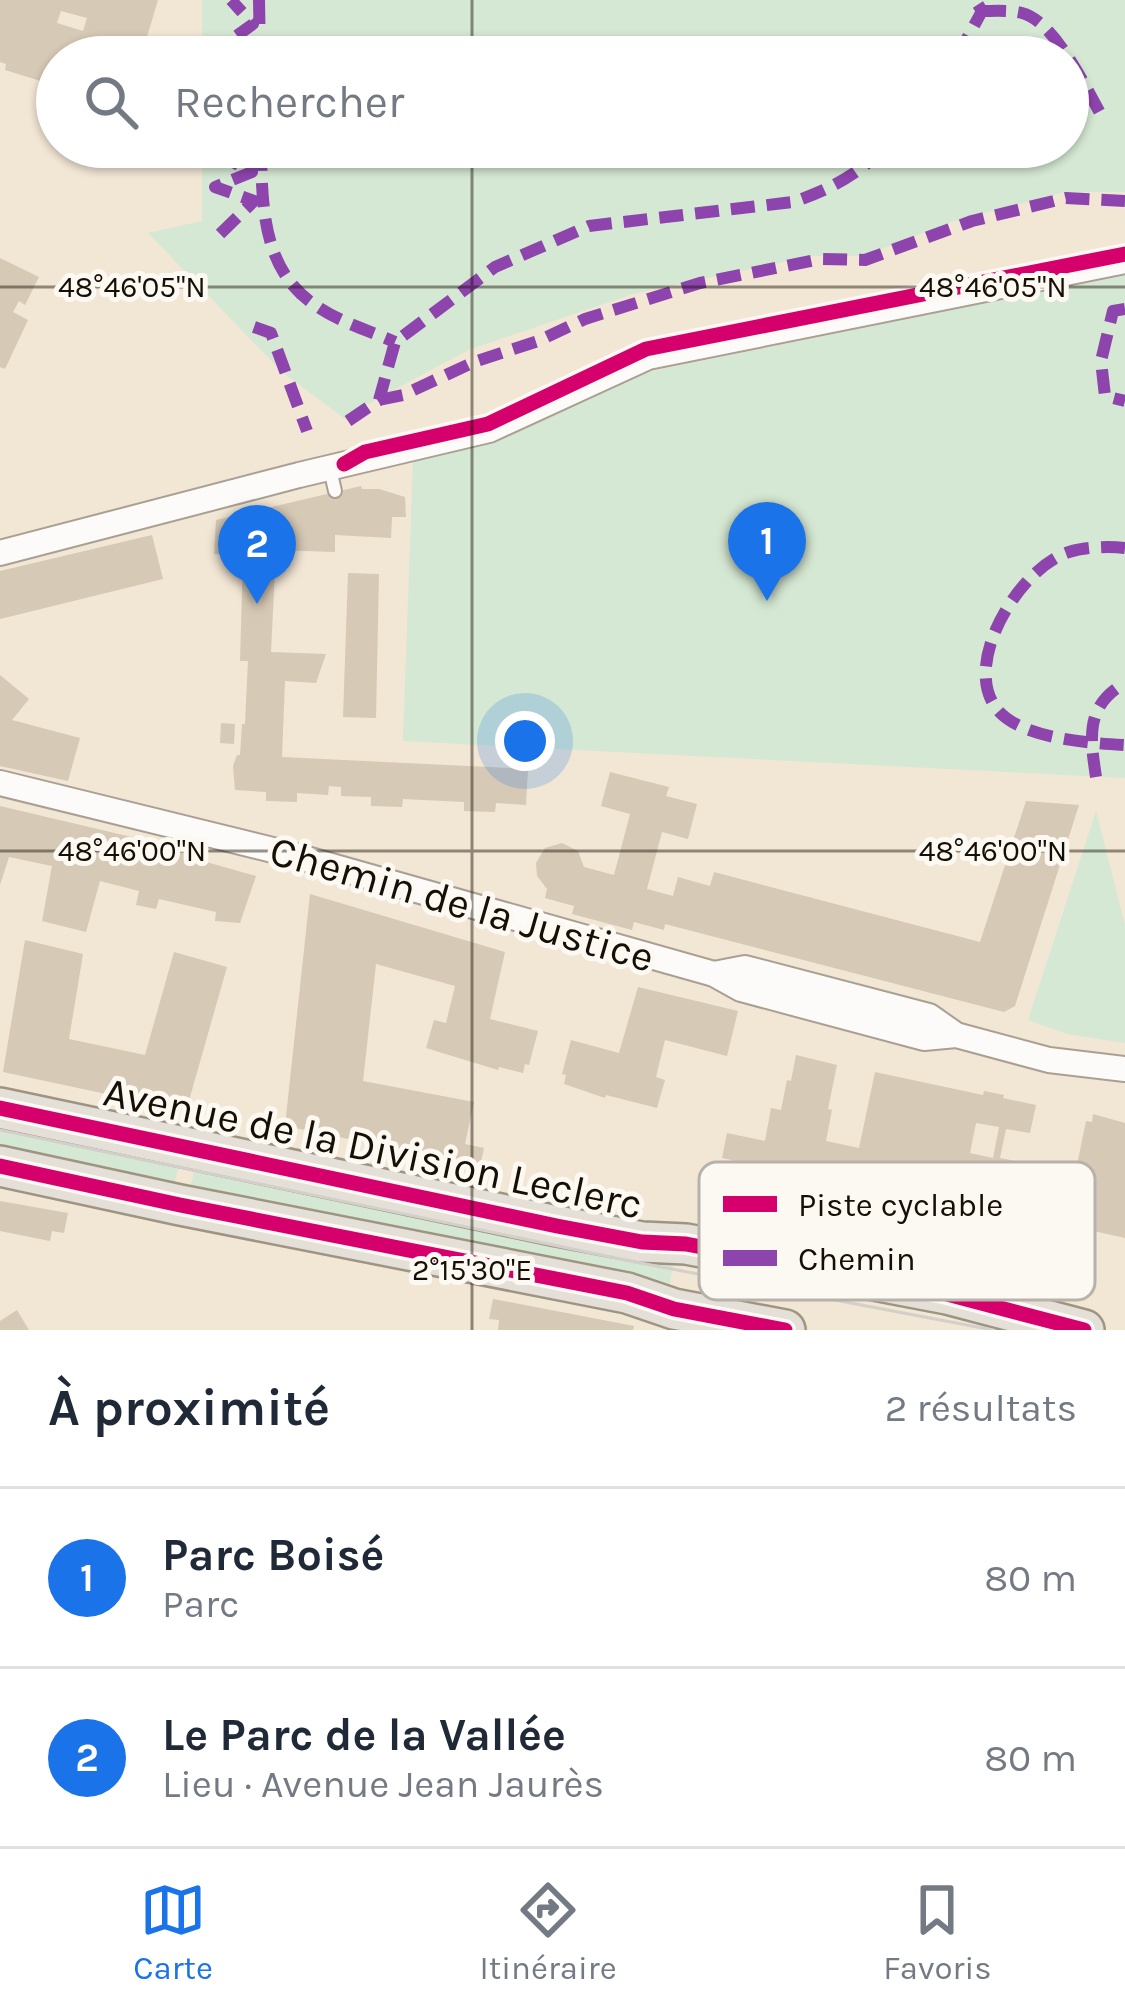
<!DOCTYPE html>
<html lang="fr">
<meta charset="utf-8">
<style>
body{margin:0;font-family:Karla,sans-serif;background:#f2f2f3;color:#1f2937}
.you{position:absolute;left:525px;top:741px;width:42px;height:42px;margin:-30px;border:9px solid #fff;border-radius:50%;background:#1a73e8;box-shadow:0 0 0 18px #1a73e833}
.badge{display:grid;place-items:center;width:78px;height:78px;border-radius:50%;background:#1a73e8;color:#fff;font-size:39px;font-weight:700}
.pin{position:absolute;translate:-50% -99px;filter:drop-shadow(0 3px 6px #0008)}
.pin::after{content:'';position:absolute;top:63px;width:42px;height:36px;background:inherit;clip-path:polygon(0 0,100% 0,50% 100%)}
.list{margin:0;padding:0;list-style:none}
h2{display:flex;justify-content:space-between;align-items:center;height:156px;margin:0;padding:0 48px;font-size:51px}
h2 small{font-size:39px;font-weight:400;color:#747a83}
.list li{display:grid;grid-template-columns:78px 1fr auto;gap:36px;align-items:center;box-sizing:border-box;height:180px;padding:0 48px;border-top:3px solid #e0e1e3}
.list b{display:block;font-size:45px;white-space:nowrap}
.list p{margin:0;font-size:39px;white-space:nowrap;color:#747a83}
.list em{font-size:39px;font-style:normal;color:#747a83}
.icon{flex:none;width:66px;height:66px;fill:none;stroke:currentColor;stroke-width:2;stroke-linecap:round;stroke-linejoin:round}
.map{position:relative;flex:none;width:1125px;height:1330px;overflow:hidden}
.search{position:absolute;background:#fff;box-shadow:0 3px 9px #0004;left:36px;right:36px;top:36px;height:132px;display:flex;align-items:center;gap:30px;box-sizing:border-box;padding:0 42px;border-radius:66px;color:#747a83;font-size:45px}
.sheet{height:516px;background:#fff}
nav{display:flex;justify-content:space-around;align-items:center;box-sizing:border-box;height:168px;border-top:3px solid #e0e1e3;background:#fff;font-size:33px;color:#747a83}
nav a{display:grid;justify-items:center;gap:6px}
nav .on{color:#1a73e8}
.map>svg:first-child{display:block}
</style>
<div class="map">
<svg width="1125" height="1330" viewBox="0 0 1125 1330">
<rect width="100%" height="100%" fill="#f2e6d5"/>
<g fill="#d5e8d3">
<path d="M202 0H1125V192H1065L951 222 864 256H812L633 294 468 350 355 411 348 421 282 372 148 233 202 221V147H1068V57H202Z"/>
<path d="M1125 274V778L403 741 413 461 489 442 644 373Z"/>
<path d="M1096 811 1125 925V1043L1067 1034 1028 1020Z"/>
<path d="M0 1116 181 1154 172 1195 0 1159Z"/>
<path d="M197 1157 676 1250 667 1299 188 1199Z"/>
</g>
<g fill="#d6c9b5" fill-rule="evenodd">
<path d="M0 0H158L141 57H57V86L5 70 6 64 0 62ZM61 11 87 18 83 31 57 23Z"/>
<path d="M0 258 39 277 25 305 19 301 13 312 28 320 5 369 0 367Z"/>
<path d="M361 486 362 489H379L405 497 406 517H392L391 538 335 535V552L276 550 271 652 326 654 316 683 285 681 282 757 528 769 526 805 496 803 495 812 464 811V802L403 799 402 807 371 806V797L341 796V787L329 786 328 795 297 793V802L266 801V792L235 790 233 766 237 755H240L242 724H245L248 661H240L243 556 214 554 216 520Z"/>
<path d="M152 535 163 579 0 619V571Z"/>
<path d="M348 573 379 574 376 718 343 717Z"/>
<path d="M0 675 29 699 12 720 80 738 68 781 0 766Z"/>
<path d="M221 723 235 724 234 744 220 743Z"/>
<path d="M610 772 669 787 666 796 697 804 688 839 662 832 647 889 673 896 678 877 710 886 714 872 980 942 1026 801 1079 805 1015 1006 1004 1012 665 924 664 930 634 922 632 930 572 914 574 906 545 898 547 889 537 876 536 863 545 848 562 843 578 851 584 867 614 875 630 814 601 806Z"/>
<path d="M0 806 195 852 192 858 256 876 240 923 215 921 216 912 159 899 156 909 136 905 139 891 100 881 86 932 42 921 52 866 9 857 0 885Z"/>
<path d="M310 894 505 952 490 1019 538 1031 529 1065 525 1064 523 1073 499 1067 498 1070 426 1048 434 1020 446 1023 455 986 376 964 363 1081 474 1102 465 1144 484 1148 480 1166 285 1126Z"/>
<path d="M25 940 83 954 69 1039 145 1055 174 952 227 967 186 1111 3 1072Z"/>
<path d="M638 987 738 1011 727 1056 665 1040 656 1077 665 1080 657 1108 606 1095 605 1098 564 1084 566 1075 562 1074 571 1040 619 1053Z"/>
<path d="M796 1055 837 1065 828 1109 832 1110 826 1141 859 1148 875 1072 983 1095 984 1091 1004 1095 1003 1098 1036 1105 1030 1133 1006 1129 1000 1158 1025 1163 1022 1175 1036 1178 1027 1222 822 1181 820 1192 733 1174 730 1169 732 1160 722 1158 727 1133 765 1141 771 1108 781 1110 787 1080 791 1081ZM976 1123 999 1127 993 1158 970 1153Z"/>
<path d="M1093 1114 1125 1123V1238L1049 1221 1058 1182 1067 1184 1072 1163 1077 1165 1086 1121 1092 1122Z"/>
<path d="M0 1201 68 1213 64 1233 52 1231 50 1241 0 1231Z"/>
<path d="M493 1299 634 1326 633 1330H498L499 1320 489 1319Z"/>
<path d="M17 1310 29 1330H0V1321Z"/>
</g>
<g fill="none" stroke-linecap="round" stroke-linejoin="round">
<g stroke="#a9a093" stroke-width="16">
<path id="lane" d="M330 469 335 491"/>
</g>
<g stroke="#a9a093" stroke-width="28">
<g id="street">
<path d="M0 553 299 475 489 430 648 357 1125 261"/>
<path d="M0 783 289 854 714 974 741 989 924 1038 956 1035 1049 1060 1125 1069"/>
<path d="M714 974 745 968 929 1016 956 1035"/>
</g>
</g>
<g stroke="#9e9482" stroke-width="44">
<g id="primary">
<path d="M0 1108 557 1226 642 1242 686 1244 947 1294 1084 1330"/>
<path d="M0 1166 180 1205 627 1293 674 1309 785 1330"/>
</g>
</g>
<use href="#lane" stroke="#fdfbf9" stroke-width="12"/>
<use href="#street" stroke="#fdfbf9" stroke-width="24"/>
<use href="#primary" stroke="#e4dfd7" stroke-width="39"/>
<path stroke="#d3cfcb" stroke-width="3" d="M0 1130 635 1262 993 1330"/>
<g stroke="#8e44ad" stroke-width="12" stroke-dasharray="24 12" stroke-linecap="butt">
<path d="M259 0 260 57"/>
<path d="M982 11C995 11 1010 10 1022 13 1054 21 1085 86 1100 113"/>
<path d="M212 57 210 55 253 24 231 0"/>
<path d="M957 57 982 11 975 0"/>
<path d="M261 147C262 206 262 272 318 307 340 322 370 331 395 342"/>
<path d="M220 234 254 201 215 187 252 172 218 154 223 147"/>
<path d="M1125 309 1113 311 1101 361 1105 396 1125 401"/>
<path d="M254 327 271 333 307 431"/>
<path d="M379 400 403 395 474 362 538 341 585 319 700 283 821 259 865 260 972 221 1066 198 1125 201"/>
<path d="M348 421 379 400 395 342 495 267 589 226 793 202C834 188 855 175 887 147"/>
<path d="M1125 548C1109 546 1085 547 1069 552 1021 567 964 658 994 705 1015 739 1089 743 1125 745"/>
<path d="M1096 777C1090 737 1085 706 1125 683"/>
</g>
<g stroke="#fcf8f2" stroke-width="22">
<g id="cycleway">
<path d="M344 464 365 452 488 424 646 349 1125 254"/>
<path d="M0 1108 557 1226 642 1242 686 1244 947 1294 1084 1330"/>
<path d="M0 1166 180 1205 627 1293 674 1309 785 1330"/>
</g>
</g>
<use href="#cycleway" stroke="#d6006c" stroke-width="15"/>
</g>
<path fill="none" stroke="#160f05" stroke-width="3" stroke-opacity="0.45" d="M472 0V57M472 147V1330M0 287H1125M0 851H1125"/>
<g text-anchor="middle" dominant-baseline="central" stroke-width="10" stroke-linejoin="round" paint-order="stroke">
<g font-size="42" fill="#160f05" stroke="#fcf8f2">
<text transform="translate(462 904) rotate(16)">Chemin de la Justice</text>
<text transform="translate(373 1148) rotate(12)">Avenue de la Division Leclerc</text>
</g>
</g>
<rect x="699" y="1162" width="396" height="138" rx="18" fill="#fcf8f2" stroke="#b7b2ab" stroke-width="3"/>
<rect x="723" y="1196" width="54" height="16" fill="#d6006c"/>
<rect x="723" y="1250" width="54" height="16" fill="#8e44ad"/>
<g font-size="33" fill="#160f05">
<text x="798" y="1216">Piste cyclable</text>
<text x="798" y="1270">Chemin</text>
</g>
<g font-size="30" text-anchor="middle" fill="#160f05" stroke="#fcf8f2" stroke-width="10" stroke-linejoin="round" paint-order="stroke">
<text x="132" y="297">48°46'05"N</text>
<text x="993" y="297">48°46'05"N</text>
<text x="132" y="861">48°46'00"N</text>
<text x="993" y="861">48°46'00"N</text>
<text x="472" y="1280">2°15'30"E</text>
</g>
</svg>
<div class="you"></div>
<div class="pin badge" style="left:767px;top:601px">1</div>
<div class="pin badge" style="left:257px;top:604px">2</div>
<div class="search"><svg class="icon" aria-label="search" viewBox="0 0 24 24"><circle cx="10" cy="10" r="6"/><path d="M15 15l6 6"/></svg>Rechercher</div>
</div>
<section class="sheet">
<h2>À proximité<small>2 résultats</small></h2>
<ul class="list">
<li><span class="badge">1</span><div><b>Parc Boisé</b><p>Parc</p></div><em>80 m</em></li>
<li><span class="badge">2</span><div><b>Le Parc de la Vallée</b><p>Lieu · Avenue Jean Jaurès</p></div><em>80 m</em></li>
</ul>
</section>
<nav>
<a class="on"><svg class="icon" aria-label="map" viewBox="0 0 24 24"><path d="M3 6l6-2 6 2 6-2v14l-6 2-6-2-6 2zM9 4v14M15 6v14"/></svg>Carte</a>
<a><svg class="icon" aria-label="directions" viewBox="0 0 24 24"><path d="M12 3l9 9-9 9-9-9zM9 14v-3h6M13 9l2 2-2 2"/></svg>Itinéraire</a>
<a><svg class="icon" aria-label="saved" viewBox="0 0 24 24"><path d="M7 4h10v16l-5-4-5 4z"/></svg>Favoris</a>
</nav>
